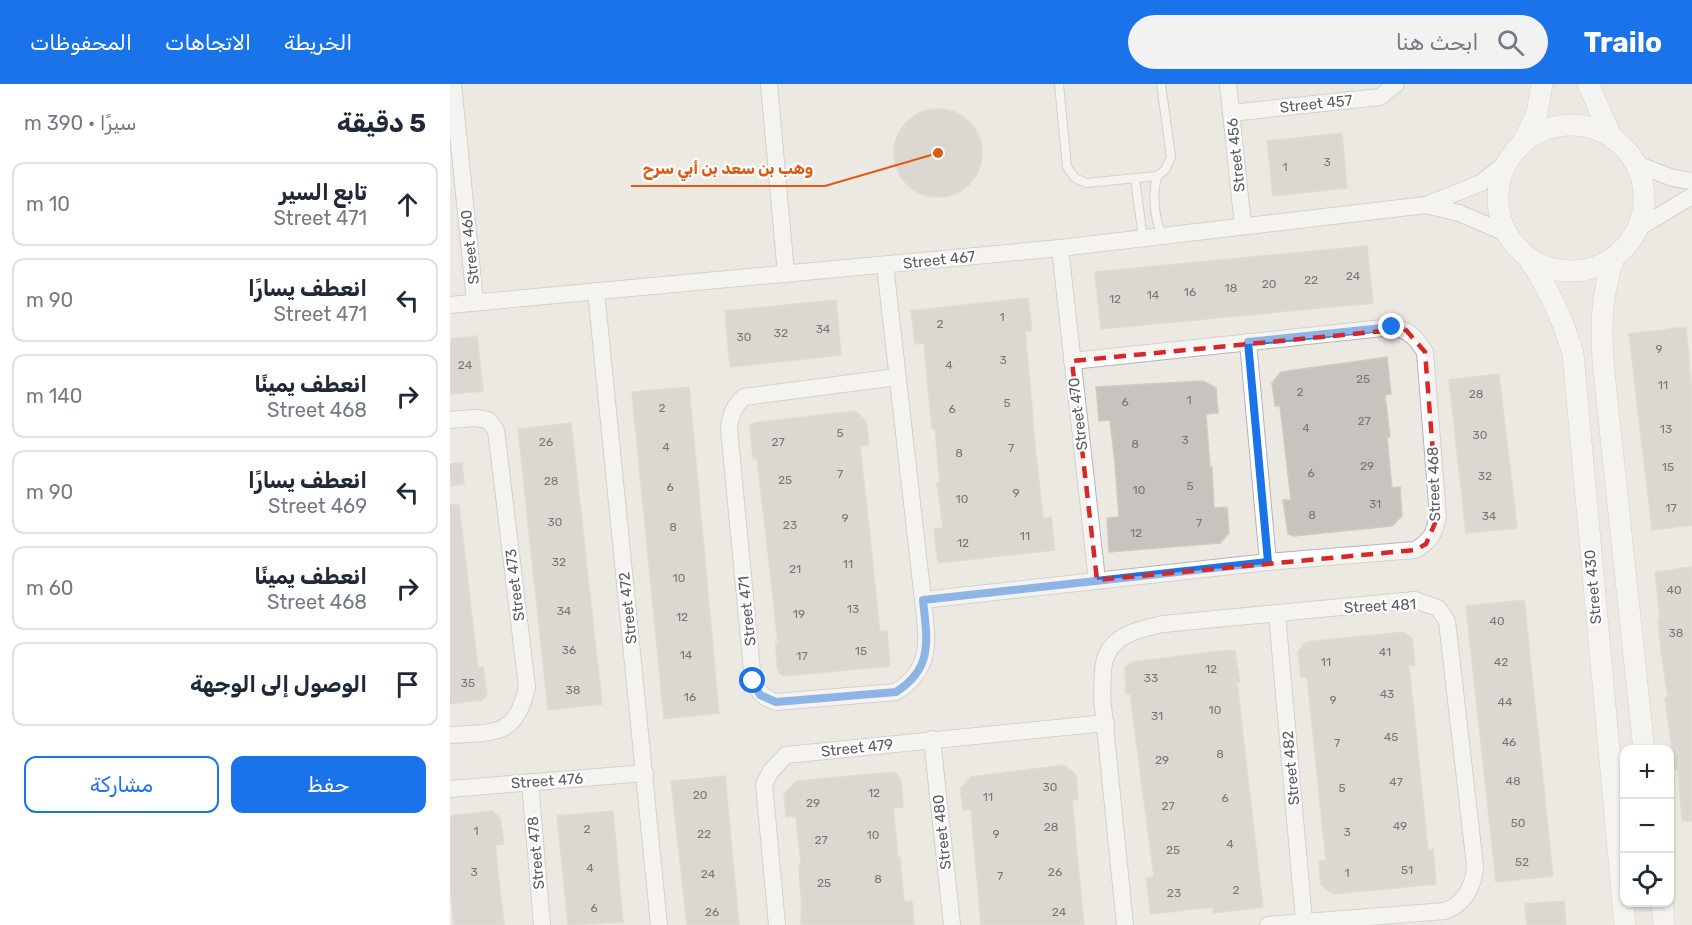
<!DOCTYPE html>
<html lang="ar">
<meta charset="utf-8">
<style>
body{margin:0;font-family:Rubik,"Noto Sans Arabic",sans-serif;background:#f2f2f3;color:#1f2937;direction:rtl}
.controls{position:absolute;right:18px;bottom:18px;display:grid;overflow:hidden;border-radius:12px;box-shadow:0 2px 4px #0004}
.controls button{width:54px;height:54px;display:grid;place-items:center;padding:0;border:0;border-bottom:2px solid #e0e1e3;background:#fff;color:#1f2937;font:30px sans-serif}
.stop{position:absolute;width:18px;height:18px;margin:-14px;border:4px solid #1a73e8;border-radius:50%;background:#fff}
.stop.end{background:#1a73e8;border-color:#fff;box-shadow:0 2px 6px #0008}
.list{margin:0;padding:0;list-style:none}
h2{display:flex;justify-content:space-between;align-items:center;height:78px;margin:0;padding:0 24px;font-size:26px}
h2 small{font-size:20px;font-weight:400;color:#747a83}
.list li{display:grid;grid-template-columns:39px 1fr auto;gap:18px;align-items:center;box-sizing:border-box;height:84px;margin:0 12px 12px;padding:0 12px;border:2px solid #e0e1e3;border-radius:12px}
.list b{display:block;font-size:22px;white-space:nowrap}
.list p{margin:0;font-size:20px;white-space:nowrap;color:#747a83}
.list em{font-size:20px;font-style:normal;color:#747a83}
.actions{display:flex;gap:12px;padding:18px 24px}
.actions a{flex:1;padding:14px 0;border:2px solid #1a73e8;border-radius:12px;text-align:center;font-size:21px;color:#1a73e8}
.actions .main{background:#1a73e8;color:#fff}
.icon{flex:none;width:33px;height:33px;fill:none;stroke:currentColor;stroke-width:2;stroke-linecap:round;stroke-linejoin:round}
.map{position:relative;flex:none;width:1242px;height:841px;overflow:hidden;direction:ltr}
header{display:flex;align-items:center;gap:36px;box-sizing:border-box;height:84px;padding:0 30px;background:#1a73e8;color:#fff}
header strong{font-size:28px}
nav{display:flex;gap:33px;margin-inline-start:auto;font-size:21px}
.search{width:420px;height:54px;background:#f2f2f3;display:flex;align-items:center;gap:15px;box-sizing:border-box;padding:0 21px;border-radius:33px;color:#747a83;font-size:22px}
main{display:flex}
aside{flex:1;background:#fff}
.map>svg:first-child{display:block}
</style>
<header>
<strong>Trailo</strong>
<div class="search"><svg class="icon" aria-label="search" viewBox="0 0 24 24"><circle cx="10" cy="10" r="6"/><path d="M15 15l6 6"/></svg>ابحث هنا</div>
<nav><a>الخريطة</a><a>الاتجاهات</a><a>المحفوظات</a></nav>
</header>
<main>
<div class="map">
<svg width="1242" height="841" viewBox="0 0 1242 841">
<rect width="100%" height="100%" fill="#ebe9e2"/>
<g fill="#c7c4bf" stroke="#cfcbc2" stroke-width="1.5">
<circle cx="488" cy="69" r="44"/>
<path d="M892 49 897 104 823 112 817 57Z"/>
<path d="M917 162 923 219 651 245 645 188Z"/>
<path d="M578 214 582 247H575L583 334H582L593 434 601 433 605 466 488 479 484 445 493 444 487 399 490 398 485 345H482L474 259 465 260 461 227Z"/>
<path d="M386 216 391 271 280 283 275 227Z"/>
<path d="M1236 243 1242 311V441L1202 446 1179 250Z"/>
<path d="M27 252 33 307 0 310V255Z"/>
<path d="M937 273 941 310 935 311 940 353H937L942 404 950 403 952 432 942 442 844 452 838 450 833 416H841L830 322H825L822 299 831 288Z"/>
<path d="M1049 290 1067 444 1016 449 999 296Z"/>
<path d="M753 297 766 304 768 329 756 330 760 383H762L764 424 777 423 779 449 770 459 659 468 657 434 669 433 665 380 660 336 649 337 646 303Z"/>
<path d="M239 303 269 629 214 635 182 308Z"/>
<path d="M405 327 416 337 419 361 410 362 415 407 430 548 437 547 440 582 334 592 330 590 327 584 326 559H328L318 469 307 374 303 375 300 342 304 339Z"/>
<path d="M121 339 152 620 98 626 68 345Z"/>
<path d="M12 379 14 400 0 402V380Z"/>
<path d="M0 421H9L28 584 33 583 37 611 32 616 0 620Z"/>
<path d="M1242 483V737H1232L1228 686H1225L1215 614 1218 613 1211 567 1208 535H1210L1205 488Z"/>
<path d="M1074 516 1103 792 1046 798 1016 522Z"/>
<path d="M953 548 962 554 965 581 959 582 978 766 983 765 986 800 883 810 871 801 869 777 876 776 857 593H851L848 568 856 558Z"/>
<path d="M779 566 785 567 790 598H787L797 687 813 823 763 829V823L701 830 696 794 704 793 680 610H676L675 583 683 578Z"/>
<path d="M614 681 626 691 628 715 622 716 634 841H531L521 725 513 726 510 705 521 693Z"/>
<path d="M444 688 451 695 453 723 443 724 448 774 450 773 454 818 462 817 464 841H351V827H352L349 781H351L346 732 336 733 334 710 347 697Z"/>
<path d="M275 692 289 841H237L221 697Z"/>
<path d="M42 727 50 734 54 760 45 761 54 841H4L0 804V732Z"/>
<path d="M163 727 173 838 118 841 107 732Z"/>
<path d="M1114 817 1116 841H1077L1075 820Z"/>
</g>
<g fill="none" stroke-linecap="round" stroke-linejoin="round">
<g stroke="#b3b4b8" stroke-width="10">
<g id="service">
<path d="M609 0 617 83 625 94 636 99 707 92 715 86 721 73 711 0"/>
<path d="M707 92C702 114 704 132 712 152"/>
<path d="M685 95 693 154"/>
</g>
</g>
<g stroke="#b3b4b8" stroke-width="18">
<g id="minor">
<path d="M3 0 25 218"/>
<path d="M319 0 336 190"/>
<path d="M778 0 793 142"/>
<path d="M781 29 930 13 946 0"/>
<path d="M1186 80 1223 94 1242 97"/>
<path d="M976 121 1009 129 1056 149"/>
<path d="M1187 145 1242 112"/>
<path d="M610 164 647 496"/>
<path d="M435 181 473 516C477 555 484 584 446 608L326 618C313 614 309 609 303 597L279 345C280 332 284 321 294 313L447 293"/>
<path d="M146 207 209 841"/>
<path d="M0 221 610 164 976 121 1031 99 1056 79"/>
<path d="M798 258 818 478"/>
<path d="M0 336 25 334 38 336 46 346 77 603C66 654 43 648 0 651"/>
<path d="M473 516 818 478 965 466C981 457 984 450 988 432L975 268C966 254 960 246 942 243L622 277"/>
<path d="M827 530 854 837"/>
<path d="M482 655 502 841"/>
<path d="M80 698 92 841"/>
<path d="M0 705 195 689"/>
<path d="M327 841 314 700 321 687 336 671 656 639"/>
<path d="M675 841 652 612C653 601 652 589 654 579 660 551 689 545 713 540L965 516 988 524 997 537 1025 782C1024 801 1015 820 995 827L818 841"/>
</g>
</g>
<g stroke="#b3b4b8" stroke-width="22">
<g id="tertiary">
<path d="M1138 0 1162 54"/>
<circle cx="1121" cy="114" r="73"/>
<path d="M1073 58 1087 29 1092 0"/>
<path d="M1164 173C1151 214 1151 236 1153 278L1194 666"/>
<path d="M1079 175C1099 205 1113 235 1123 270L1175 841"/>
<path d="M1212 818 1214 841"/>
</g>
</g>
<use href="#service" stroke="#fff" stroke-width="8"/>
<use href="#minor" stroke="#fff" stroke-width="16"/>
<use href="#tertiary" stroke="#fff" stroke-width="21"/>
</g>
<g fill="none" stroke-linecap="round" stroke-linejoin="round">
<path stroke="#1a73e8" stroke-width="8" d="M303 597 310 611 326 618 446 608C484 584 477 555 473 516L818 478 798 258 942 243"/>
</g>
<path d="M0 0H1242V841H0ZM955 245 975 268 988 432 976 460 965 466 647 496 622 277Z" fill="#ebe9e2" fill-opacity=".55" fill-rule="evenodd"/>
<path fill="none" stroke="#d62828" stroke-width="4.5" stroke-dasharray="12 8" stroke-linejoin="round" d="M955 245 975 268 988 432 976 460 965 466 647 496 622 277Z"/>
<g text-anchor="middle" dominant-baseline="central" stroke-width="4.5" stroke-linejoin="round" paint-order="stroke">
<g font-size="12" fill="#767778">
<text x="877" y="78">3</text>
<text x="835" y="83">1</text>
<text x="903" y="192">24</text>
<text x="861" y="196">22</text>
<text x="819" y="200">20</text>
<text x="781" y="204">18</text>
<text x="740" y="208">16</text>
<text x="703" y="211">14</text>
<text x="665" y="215">12</text>
<text x="552" y="233">1</text>
<text x="490" y="240">2</text>
<text x="373" y="245">34</text>
<text x="331" y="249">32</text>
<text x="294" y="253">30</text>
<text x="1209" y="265">9</text>
<text x="553" y="276">3</text>
<text x="15" y="281">24</text>
<text x="499" y="281">4</text>
<text x="913" y="295">25</text>
<text x="1213" y="301">11</text>
<text x="850" y="308">2</text>
<text x="1026" y="310">28</text>
<text x="739" y="316">1</text>
<text x="675" y="318">6</text>
<text x="557" y="319">5</text>
<text x="212" y="324">2</text>
<text x="502" y="325">6</text>
<text x="914" y="337">27</text>
<text x="856" y="344">4</text>
<text x="1216" y="345">13</text>
<text x="390" y="349">5</text>
<text x="1030" y="351">30</text>
<text x="735" y="356">3</text>
<text x="96" y="358">26</text>
<text x="328" y="358">27</text>
<text x="685" y="360">8</text>
<text x="216" y="363">4</text>
<text x="561" y="364">7</text>
<text x="509" y="369">8</text>
<text x="917" y="382">29</text>
<text x="1218" y="383">15</text>
<text x="861" y="389">6</text>
<text x="390" y="390">7</text>
<text x="1035" y="392">32</text>
<text x="335" y="396">25</text>
<text x="101" y="397">28</text>
<text x="740" y="402">5</text>
<text x="220" y="403">6</text>
<text x="689" y="406">10</text>
<text x="566" y="409">9</text>
<text x="512" y="415">10</text>
<text x="925" y="420">31</text>
<text x="1221" y="424">17</text>
<text x="862" y="431">8</text>
<text x="1039" y="432">34</text>
<text x="395" y="434">9</text>
<text x="105" y="438">30</text>
<text x="749" y="439">7</text>
<text x="340" y="441">23</text>
<text x="223" y="443">8</text>
<text x="686" y="449">12</text>
<text x="575" y="452">11</text>
<text x="513" y="459">12</text>
<text x="109" y="478">32</text>
<text x="398" y="480">11</text>
<text x="345" y="485">21</text>
<text x="229" y="494">10</text>
<text x="1224" y="506">40</text>
<text x="403" y="525">13</text>
<text x="114" y="527">34</text>
<text x="349" y="530">19</text>
<text x="232" y="533">12</text>
<text x="1047" y="537">40</text>
<text x="1226" y="549">38</text>
<text x="119" y="566">36</text>
<text x="411" y="567">15</text>
<text x="935" y="568">41</text>
<text x="236" y="571">14</text>
<text x="352" y="572">17</text>
<text x="876" y="578">11</text>
<text x="1051" y="578">42</text>
<text x="761" y="585">12</text>
<text x="701" y="594">33</text>
<text x="18" y="599">35</text>
<text x="123" y="606">38</text>
<text x="937" y="610">43</text>
<text x="240" y="613">16</text>
<text x="883" y="616">9</text>
<text x="1055" y="618">44</text>
<text x="765" y="626">10</text>
<text x="707" y="632">31</text>
<text x="941" y="653">45</text>
<text x="1059" y="658">46</text>
<text x="887" y="659">7</text>
<text x="770" y="670">8</text>
<text x="712" y="676">29</text>
<text x="1063" y="697">48</text>
<text x="946" y="698">47</text>
<text x="600" y="703">30</text>
<text x="892" y="704">5</text>
<text x="424" y="709">12</text>
<text x="250" y="711">20</text>
<text x="538" y="713">11</text>
<text x="775" y="714">6</text>
<text x="363" y="719">29</text>
<text x="718" y="722">27</text>
<text x="1068" y="739">50</text>
<text x="950" y="742">49</text>
<text x="601" y="743">28</text>
<text x="137" y="745">2</text>
<text x="26" y="747">1</text>
<text x="897" y="748">3</text>
<text x="254" y="750">22</text>
<text x="546" y="750">9</text>
<text x="423" y="751">10</text>
<text x="371" y="756">27</text>
<text x="780" y="760">4</text>
<text x="723" y="766">25</text>
<text x="1072" y="778">52</text>
<text x="140" y="784">4</text>
<text x="957" y="786">51</text>
<text x="24" y="788">3</text>
<text x="605" y="788">26</text>
<text x="897" y="789">1</text>
<text x="258" y="790">24</text>
<text x="550" y="792">7</text>
<text x="428" y="795">8</text>
<text x="374" y="799">25</text>
<text x="786" y="806">2</text>
<text x="724" y="809">23</text>
<text x="144" y="824">6</text>
<text x="262" y="828">26</text>
<text x="609" y="828">24</text>
</g>
<g font-size="15" fill="#5b5d61" stroke="#fff">
<text transform="translate(866 20) rotate(-6)">Street 457</text>
<text transform="translate(786 71) rotate(-96)">Street 456</text>
<text transform="translate(20 163) rotate(-96)">Street 460</text>
<text transform="translate(489 176) rotate(-6)">Street 467</text>
<text transform="translate(628 330) rotate(-97)">Street 470</text>
<text transform="translate(984 400) rotate(-92)">Street 468</text>
<text transform="translate(65 501) rotate(-97)">Street 473</text>
<text transform="translate(1143 503) rotate(-95)">Street 430</text>
<text transform="translate(930 522) rotate(-3)">Street 481</text>
<text transform="translate(178 524) rotate(-96)">Street 472</text>
<text transform="translate(297 527) rotate(-96)">Street 471</text>
<text transform="translate(407 664) rotate(-6)">Street 479</text>
<text transform="translate(841 684) rotate(-95)">Street 482</text>
<text transform="translate(97 697) rotate(-4)">Street 476</text>
<text transform="translate(492 748) rotate(-96)">Street 480</text>
<text transform="translate(86 769) rotate(-95)">Street 478</text>
</g>
</g>
<path fill="none" stroke="#e15910" stroke-width="2" d="M488 69L375 102H181"/>
<circle fill="#e15910" stroke="#fff" stroke-width="2" cx="488" cy="69" r="6"/>
<g font-size="16" text-anchor="middle" font-weight="bold" fill="#e15910" stroke="#fff" stroke-width="4.5" stroke-linejoin="round" paint-order="stroke">
<text x="278" y="90">وهب بن سعد بن أبي سرح</text>
</g>
</svg>
<div class="controls">
<button>+</button>
<button>−</button>
<button><svg class="icon" aria-label="locate" viewBox="0 0 24 24"><circle cx="12" cy="12" r="6"/><path d="M12 2v4M12 18v4M2 12h4M18 12h4"/></svg></button>
</div>
<div class="stop" style="left:303px;top:597px"></div>
<div class="stop end" style="left:942px;top:243px"></div>
</div>
<aside>
<h2>5 دقيقة<small>سيرًا · 390 m</small></h2>
<ul class="list">
<li><svg class="icon" aria-label="ahead" viewBox="0 0 24 24"><path d="M12 20V5M6 11l6-6 6 6"/></svg><div><b>تابع السير</b><p>Street 471</p></div><em>10 m</em></li>
<li><svg class="icon" aria-label="left" viewBox="0 0 24 24"><path d="M17 20v-9H6M10 6l-5 5 5 5"/></svg><div><b>انعطف يسارًا</b><p>Street 471</p></div><em>90 m</em></li>
<li><svg class="icon" aria-label="right" viewBox="0 0 24 24"><path d="M7 20v-9h11M14 6l5 5-5 5"/></svg><div><b>انعطف يمينًا</b><p>Street 468</p></div><em>140 m</em></li>
<li><svg class="icon" aria-label="left" viewBox="0 0 24 24"><path d="M17 20v-9H6M10 6l-5 5 5 5"/></svg><div><b>انعطف يسارًا</b><p>Street 469</p></div><em>90 m</em></li>
<li><svg class="icon" aria-label="right" viewBox="0 0 24 24"><path d="M7 20v-9h11M14 6l5 5-5 5"/></svg><div><b>انعطف يمينًا</b><p>Street 468</p></div><em>60 m</em></li>
<li><svg class="icon" aria-label="arrive" viewBox="0 0 24 24"><path d="M6 21V4h12l-3 4 3 4H6"/></svg><div><b>الوصول إلى الوجهة</b></div></li>
</ul>
<div class="actions"><a class="main">حفظ</a><a>مشاركة</a></div>
</aside>
</main>
